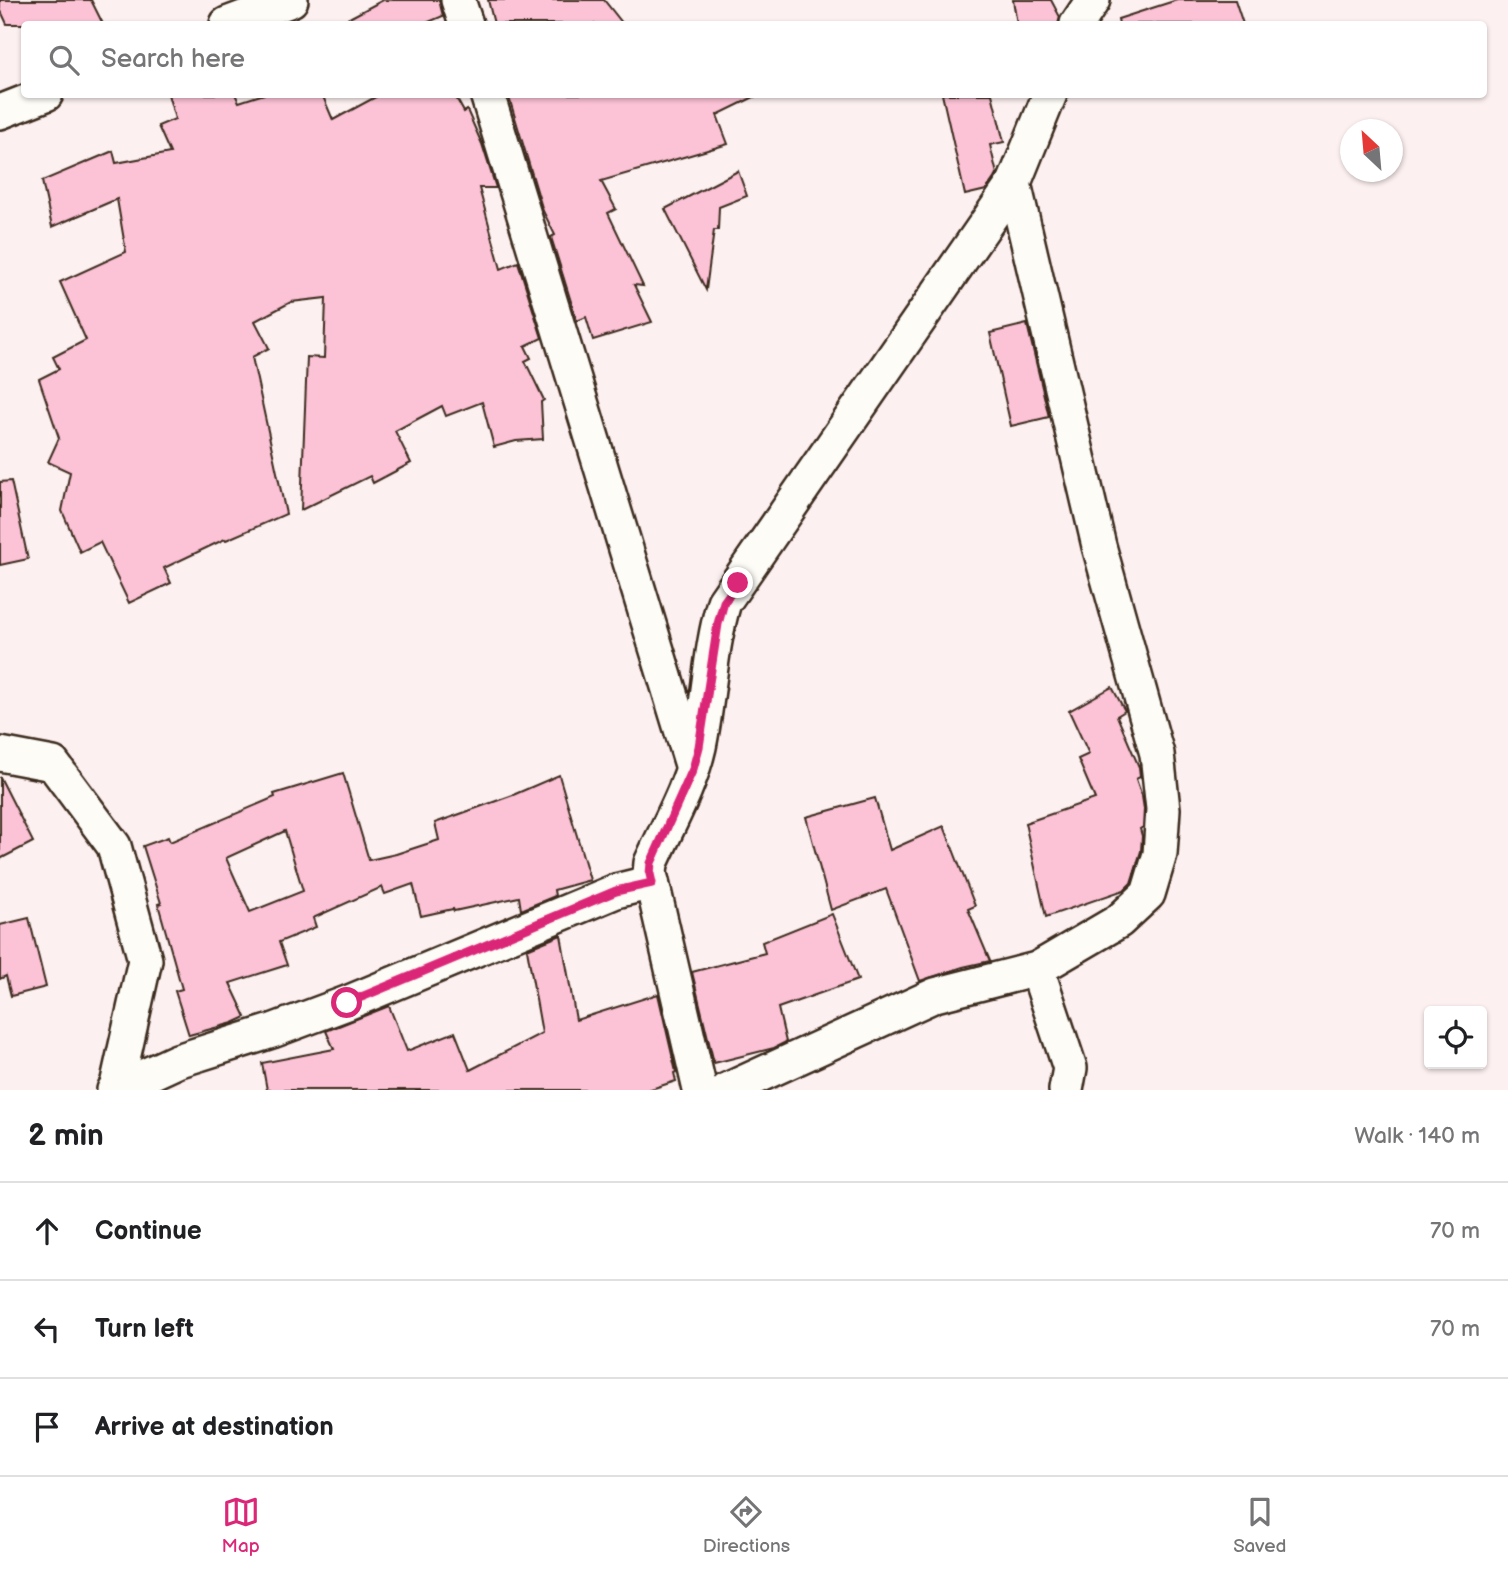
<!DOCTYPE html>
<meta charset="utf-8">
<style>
body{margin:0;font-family:"Balsamiq Sans",sans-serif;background:#f2f2f2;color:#202124}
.controls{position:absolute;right:21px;bottom:21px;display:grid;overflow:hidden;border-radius:7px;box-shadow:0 2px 5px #0004}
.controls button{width:63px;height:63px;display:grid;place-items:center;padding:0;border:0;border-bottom:2px solid #e0e0e0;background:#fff;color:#202124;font:35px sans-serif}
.compass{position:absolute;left:1340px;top:119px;width:63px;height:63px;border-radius:50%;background:#fff;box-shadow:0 2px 5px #0004;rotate:334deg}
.stop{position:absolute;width:21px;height:21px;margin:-16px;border:5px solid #db2777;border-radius:50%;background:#fff}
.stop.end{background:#db2777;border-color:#fff;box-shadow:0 2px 7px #0008}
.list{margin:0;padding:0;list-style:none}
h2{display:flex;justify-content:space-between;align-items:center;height:91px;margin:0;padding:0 28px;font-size:30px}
h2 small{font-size:23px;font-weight:400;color:#757577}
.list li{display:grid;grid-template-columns:46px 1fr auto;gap:21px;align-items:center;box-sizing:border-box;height:98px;padding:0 28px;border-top:2px solid #e0e0e0}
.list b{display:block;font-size:26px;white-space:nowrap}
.list em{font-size:23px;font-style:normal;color:#757577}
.icon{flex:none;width:38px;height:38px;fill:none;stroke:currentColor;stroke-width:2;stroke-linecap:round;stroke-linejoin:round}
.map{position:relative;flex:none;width:1508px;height:1090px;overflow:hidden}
.search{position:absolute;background:#fff;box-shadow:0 2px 5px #0004;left:21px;right:21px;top:21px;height:77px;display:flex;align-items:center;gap:18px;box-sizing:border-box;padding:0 24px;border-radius:7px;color:#757577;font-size:26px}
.sheet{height:385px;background:#fff}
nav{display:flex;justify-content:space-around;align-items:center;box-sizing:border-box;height:98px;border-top:2px solid #e0e0e0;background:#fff;font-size:19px;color:#757577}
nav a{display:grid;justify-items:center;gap:4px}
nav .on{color:#db2777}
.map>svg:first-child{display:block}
</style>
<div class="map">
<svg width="1508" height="1090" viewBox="0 0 1508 1090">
<rect width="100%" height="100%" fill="#fdf0f0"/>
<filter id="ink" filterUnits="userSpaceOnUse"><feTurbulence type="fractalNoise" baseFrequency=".0143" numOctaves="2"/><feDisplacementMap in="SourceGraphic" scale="14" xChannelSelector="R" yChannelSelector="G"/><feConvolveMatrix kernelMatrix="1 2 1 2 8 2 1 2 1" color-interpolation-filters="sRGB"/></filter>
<g filter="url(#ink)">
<g fill="#fcc2d6" stroke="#3b2a1e" stroke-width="2" fill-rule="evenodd">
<path d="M0 0H91L103 24H7L0 9Z"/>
<path d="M383 0H439L443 16 424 24H338Z"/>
<path d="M488 0H604L623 24H494Z"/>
<path d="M1013 0H1051L1060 17 1058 24H1017Z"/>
<path d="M1177 0H1235L1243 24H1119L1118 19Z"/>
<path d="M168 94H235L239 102 264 94H322L333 120 381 94H454L464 112 467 110 482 144 496 188H479L501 269 518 262 542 338 525 346 531 358 525 361 544 400 541 402 543 439 516 441 494 447 482 402 446 416 442 406 395 431 411 463 373 483 370 476 301 510 307 357 324 358 326 298 291 302 255 321 269 348 252 357 286 514 226 540 225 539 164 568 171 583 129 603 100 542 80 552 62 511 70 472 48 462 59 438 39 379 59 369 53 357 86 340 60 282 126 252 117 199 52 227 42 181 113 151 116 163 170 153 158 126 175 119Z"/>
<path d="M508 94H760L717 115 728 144 601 181 616 209 608 213 643 286 634 285 652 322 593 340 586 317 577 321 551 237 555 235 543 211Z"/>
<path d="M942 94H992L1004 142 990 145 997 174 986 190 965 195Z"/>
<path d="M738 171 747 196 719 207 718 230H714L706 290 665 209Z"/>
<path d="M1027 324 1049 417 1011 426 990 333Z"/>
<path d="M11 481 28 559 0 565V482Z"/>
<path d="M1112 687 1125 711 1117 716 1139 767 1140 777 1136 779 1142 796 1144 809 1143 827 1140 829 1142 836 1141 851 1131 883 1124 890 1046 917 1025 823 1095 799 1078 759 1089 754 1069 711Z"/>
<path d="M343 773 369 860 396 854 439 840 435 823 513 795 559 775 590 880 554 890 555 896 521 910 519 897 454 911 453 909 421 916 413 884 385 894 382 887 313 918 316 927 279 942 287 965 230 983 246 1017 233 1023 189 1035 175 991 182 989 158 904 161 903 143 846 168 837 170 842 275 797 274 794ZM285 831 303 891 250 912 226 858Z"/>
<path d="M0 777 33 842 0 859Z"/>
<path d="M875 798 890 850 944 826 975 906 968 909 990 961 963 967 920 981 886 889 831 910 806 817Z"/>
<path d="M832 914 858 980 778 1008 786 1042 774 1048 714 1063 692 972 765 953 762 942Z"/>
<path d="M29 918 46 987 11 996 6 976 0 979V925Z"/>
<path d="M561 935 576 1020 658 994 676 1072 674 1073 676 1081 648 1090H267L262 1063 334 1049 326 1031 389 1006 407 1051 455 1032 470 1070 542 1033 527 949Z"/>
</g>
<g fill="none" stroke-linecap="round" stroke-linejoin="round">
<g stroke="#3b2a1e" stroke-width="38">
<g id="minor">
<path d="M458 0 466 24"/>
<path d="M227 24 291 0"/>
<path d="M1077 24 1093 0"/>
<path d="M487 94 692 765"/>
<path d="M0 112 46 94"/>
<path d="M0 754 53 764 114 846 145 960 116 1090"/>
<path d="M652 882 700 1090"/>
<path d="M1037 969 1070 1068 1066 1090"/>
<path d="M114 1090 177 1061 272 1031 347 1003 616 891 652 882 650 874 651 863C668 825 690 787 699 747 709 699 710 649 724 602L1014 183 1050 94"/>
<path d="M727 1090 935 995 1037 969 1119 921 1148 894 1160 854 1163 809 1157 754 1099 546 1014 183"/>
</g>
</g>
<use href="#minor" stroke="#fdfcf7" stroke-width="33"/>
</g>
</g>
<g fill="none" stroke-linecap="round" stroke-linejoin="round" filter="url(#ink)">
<path stroke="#db2777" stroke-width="9" d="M347 1003 616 891 652 883 650 874 651 863 693 769 699 747 718 624 724 602 738 583"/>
</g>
</svg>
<div class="controls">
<button><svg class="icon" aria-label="locate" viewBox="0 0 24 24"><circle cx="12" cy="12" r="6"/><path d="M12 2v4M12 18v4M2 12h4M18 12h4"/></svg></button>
</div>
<svg class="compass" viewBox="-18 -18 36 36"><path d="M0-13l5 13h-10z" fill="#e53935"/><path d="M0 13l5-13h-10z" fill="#757577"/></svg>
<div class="stop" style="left:347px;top:1003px"></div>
<div class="stop end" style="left:738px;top:583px"></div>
<div class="search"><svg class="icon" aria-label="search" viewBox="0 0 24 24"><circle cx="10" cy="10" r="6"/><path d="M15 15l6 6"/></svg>Search here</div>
</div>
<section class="sheet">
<h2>2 min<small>Walk · 140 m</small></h2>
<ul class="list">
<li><svg class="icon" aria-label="ahead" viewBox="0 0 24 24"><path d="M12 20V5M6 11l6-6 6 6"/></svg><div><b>Continue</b></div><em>70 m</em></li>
<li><svg class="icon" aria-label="left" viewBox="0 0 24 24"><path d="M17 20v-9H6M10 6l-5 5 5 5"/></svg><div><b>Turn left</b></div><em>70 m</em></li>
<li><svg class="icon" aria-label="arrive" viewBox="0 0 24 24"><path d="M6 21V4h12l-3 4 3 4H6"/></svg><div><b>Arrive at destination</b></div></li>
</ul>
</section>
<nav>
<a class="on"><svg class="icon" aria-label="map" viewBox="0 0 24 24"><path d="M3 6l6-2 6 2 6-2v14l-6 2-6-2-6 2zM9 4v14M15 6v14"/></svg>Map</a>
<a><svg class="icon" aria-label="directions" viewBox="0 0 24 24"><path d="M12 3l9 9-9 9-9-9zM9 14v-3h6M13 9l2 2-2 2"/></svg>Directions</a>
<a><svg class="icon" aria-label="saved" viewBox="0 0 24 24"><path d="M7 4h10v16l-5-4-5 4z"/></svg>Saved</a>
</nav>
